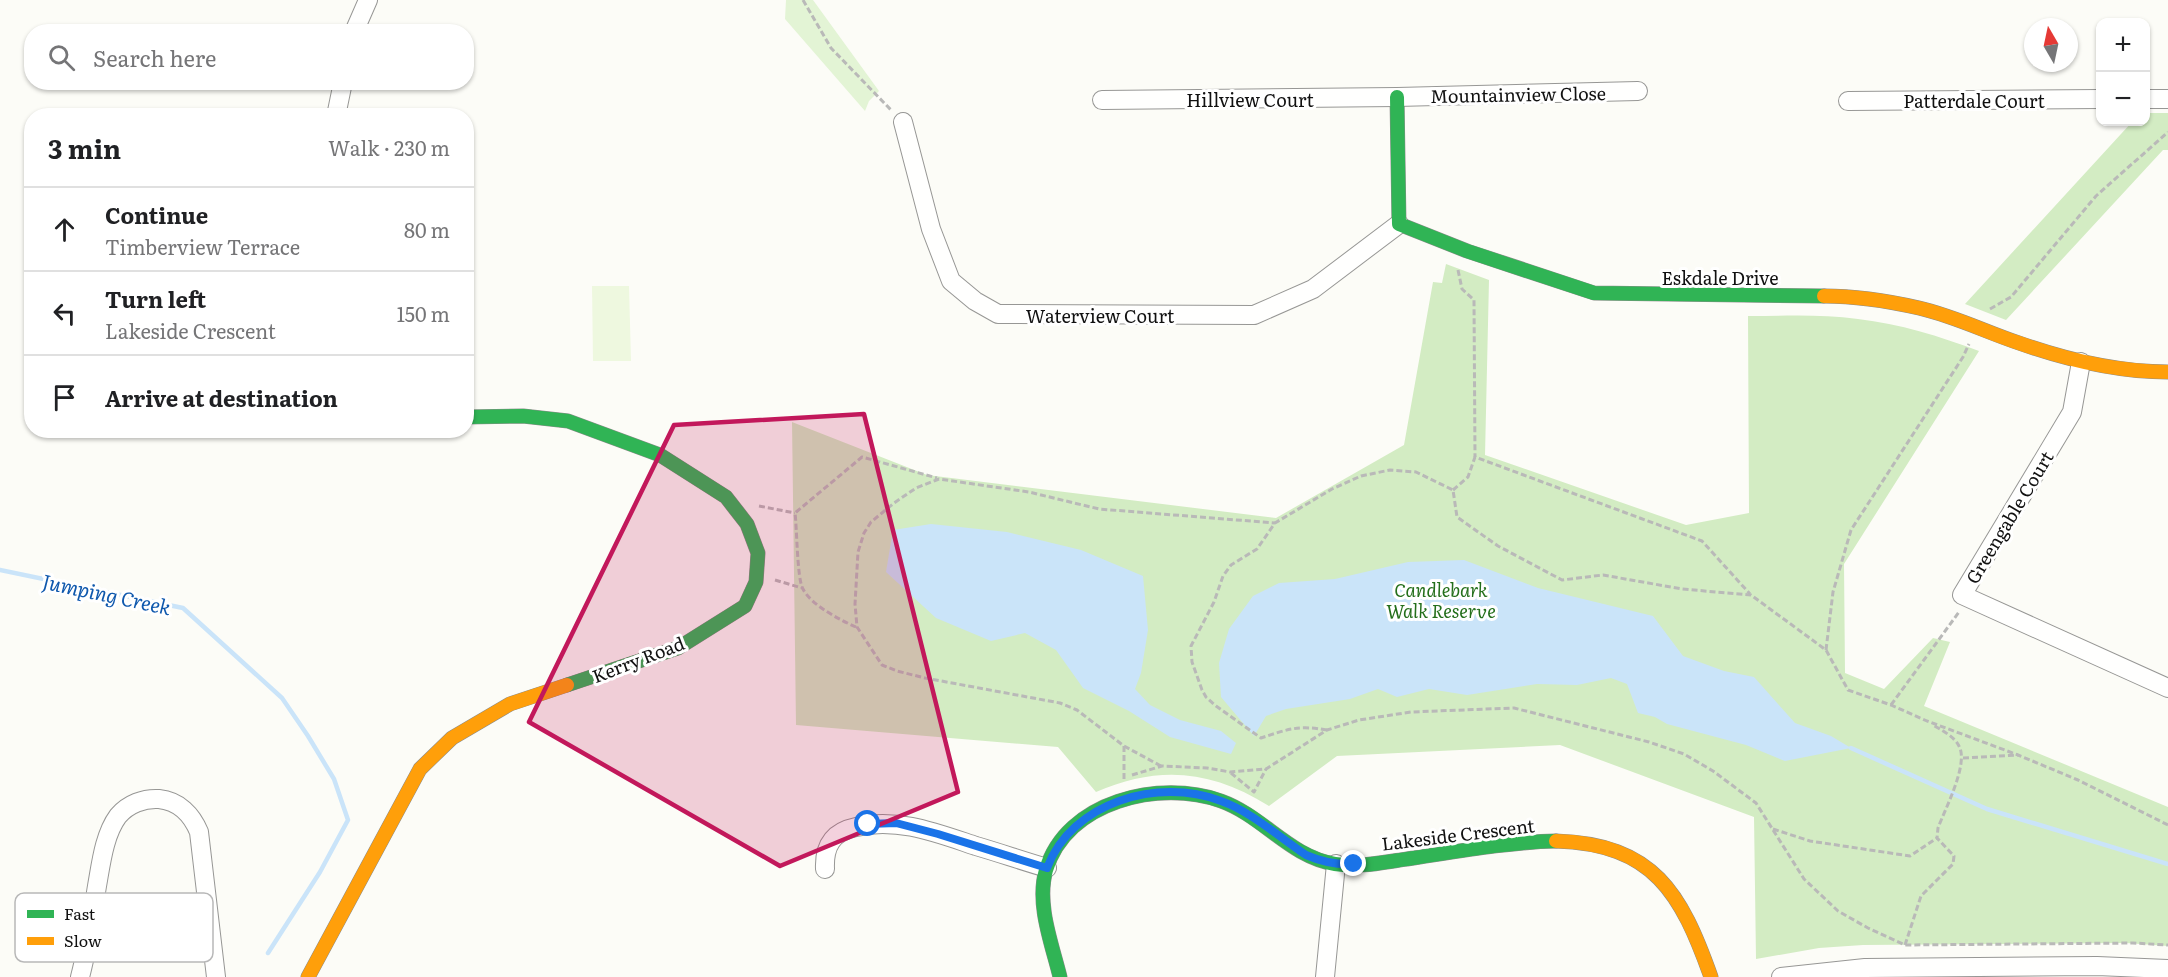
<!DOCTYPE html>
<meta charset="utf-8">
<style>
body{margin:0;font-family:Literata,serif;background:#f6f6f6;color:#202124}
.controls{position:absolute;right:18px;top:18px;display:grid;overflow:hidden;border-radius:12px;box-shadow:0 2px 4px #0004}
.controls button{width:54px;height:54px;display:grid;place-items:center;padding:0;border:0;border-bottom:2px solid #e0e0e0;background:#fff;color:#202124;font:30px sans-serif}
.compass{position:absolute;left:2024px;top:18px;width:54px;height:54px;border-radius:50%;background:#fff;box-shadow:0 2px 4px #0004;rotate:351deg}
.stop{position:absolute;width:18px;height:18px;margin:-14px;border:4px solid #1a73e8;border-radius:50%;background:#fff}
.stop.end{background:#1a73e8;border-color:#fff;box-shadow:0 2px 6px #0008}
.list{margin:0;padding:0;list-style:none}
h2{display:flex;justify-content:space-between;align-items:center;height:78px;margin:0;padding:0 24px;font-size:26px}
h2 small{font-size:20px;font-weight:400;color:#757577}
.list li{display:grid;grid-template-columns:39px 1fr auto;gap:18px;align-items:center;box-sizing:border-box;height:84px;padding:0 24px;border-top:2px solid #e0e0e0}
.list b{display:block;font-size:22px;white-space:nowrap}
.list p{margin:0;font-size:20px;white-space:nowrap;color:#757577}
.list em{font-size:20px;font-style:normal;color:#757577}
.icon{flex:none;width:33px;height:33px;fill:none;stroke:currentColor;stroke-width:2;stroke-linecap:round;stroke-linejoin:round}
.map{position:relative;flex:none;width:2168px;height:977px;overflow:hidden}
.search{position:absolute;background:#fff;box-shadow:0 2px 4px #0004;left:24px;top:24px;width:450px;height:66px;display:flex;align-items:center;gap:15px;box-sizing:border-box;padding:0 21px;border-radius:24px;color:#757577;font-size:22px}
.panel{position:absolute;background:#fff;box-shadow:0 2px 4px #0004;left:24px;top:108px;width:450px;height:330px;border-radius:24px}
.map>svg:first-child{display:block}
</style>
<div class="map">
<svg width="2168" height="977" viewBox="0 0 2168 977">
<rect width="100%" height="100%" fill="#fcfcf7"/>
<path fill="#e3f4d5" d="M786 0H813L879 91 869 101 865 111 785 19Z"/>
<g fill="#d3ecc3">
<path d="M2146 113H2168V150H2163L2006 320 1965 304 2132 122H2146Z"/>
<path d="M1446 264 1489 280 1485 455 1686 525 1749 513 1748 316C1785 316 1822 314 1858 319 1900 324 1939 336 1979 351L1844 564 1845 673 1884 689 1933 638 1950 642 1924 706 2168 807V946L2126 943 1863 945 1819 948 1756 959 1754 817 1560 745 1337 756 1269 806C1211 770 1159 765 1096 792L1058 747 796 725 792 422 927 475 1276 518 1404 445 1433 282 1442 283Z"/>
</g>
<path fill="#eef8df" d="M592 286H629L631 361H593Z"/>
<g fill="#cae4f9">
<path d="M931 524 1007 532 1081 550 1143 576 1148 630 1141 673 1135 689 1150 705 1180 720 1221 731 1236 743 1231 754 1170 737 1129 711 1083 688 1056 650 1025 633 991 641 936 618 886 572 893 530Z"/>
<path d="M1464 560 1538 588 1653 616 1683 656 1724 671 1754 677 1795 723 1831 736 1851 748 1785 761 1746 745 1667 724 1655 717 1638 713 1627 684 1611 678 1577 685 1537 684 1467 695 1429 689 1397 697 1378 689 1350 699 1286 709 1266 716 1254 736 1221 697 1219 663 1229 629 1253 596 1279 583 1335 579 1408 562Z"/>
</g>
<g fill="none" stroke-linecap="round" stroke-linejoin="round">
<g stroke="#cae4f9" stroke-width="4.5">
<path d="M0 570 183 608 282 698 308 736 334 779 348 820 320 872 268 953"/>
<path d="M1851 748 1987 809 2168 864"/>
</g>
<g stroke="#979795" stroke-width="20">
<g id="street">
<path d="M354 32 368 0"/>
<path d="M2146 99H2168"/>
<path d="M1102 100 1397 97 1638 91"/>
<path d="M1848 101 2100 99"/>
<path d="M336 116 343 82"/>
<path d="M903 122 931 229 951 281 975 301 998 314 1254 315 1313 289 1399 224"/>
<path d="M2081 362 2072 412 1962 595 2168 688"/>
<path d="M825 869C824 846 832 832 856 827 897 817 937 833 976 846 1000 853 1023 861 1047 868"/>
<path d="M80 977C88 947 92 917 97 886 101 864 104 835 118 816 128 804 144 798 159 799 179 801 192 815 199 832L216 977"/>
<path d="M1325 977 1336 864"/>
<path d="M1781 977 1865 968 2097 966 2168 969"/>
</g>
</g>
<g stroke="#8d8d8b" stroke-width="15">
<g id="fast">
<path d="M1397 97 1399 224 1467 251 1594 293 1824 296"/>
<path d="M466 417 523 416 568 421 660 455 726 497 747 524 758 553 756 582 745 606 678 648 567 685"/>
<path d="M1060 977C1052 944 1036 904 1046 870 1066 801 1160 779 1221 801 1263 816 1290 857 1335 864 1359 868 1384 862 1407 859 1454 852 1509 842 1556 841"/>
</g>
</g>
<g stroke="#8d8d8b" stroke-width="15">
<g id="slow">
<path d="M1824 296C1855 296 1888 301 1919 308 1954 316 1986 332 2019 343 2067 360 2117 372 2168 372"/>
<path d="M1556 841C1654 844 1681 893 1711 977"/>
<path d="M308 977 420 769 452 738 510 704 567 685"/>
</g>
</g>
<g stroke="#b9b9b8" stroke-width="3" stroke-dasharray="6 3" stroke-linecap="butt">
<path d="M803 0 831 48 891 110"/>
<path d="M1458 270 1462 289 1474 300 1475 457"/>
<path d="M1990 309 2011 297 2096 196 2168 132"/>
<path d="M1453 490 1468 477 1475 457 1702 541 1750 594"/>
<path d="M759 506 795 513"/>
<path d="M775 580 802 588"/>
<path d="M856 627C840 620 811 605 803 589 797 579 797 528 795 513L862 457 937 478"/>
<path d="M1826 650 1833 592 1851 530 1963 357 1969 344"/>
<path d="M1891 705 1959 612"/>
<path d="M1327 730C1298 725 1288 729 1261 738L1216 706 1206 697 1202 690 1192 662 1191 646 1214 602 1223 576 1231 565 1257 549 1275 523 1332 489 1361 476 1390 470 1416 472 1453 490 1457 517 1498 546 1562 580 1603 575 1682 589 1751 595 1826 650 1848 690 1891 705 1927 721 2018 755 2078 780 2168 825"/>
<path d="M1124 746V780"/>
<path d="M1963 758 2018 755"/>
<path d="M1161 766 1124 746 1077 710 1060 703 925 678 897 671 882 665 857 627 855 604 858 552 864 533 871 522 894 503 916 488 939 479 1029 492 1099 509 1275 523"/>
<path d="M1231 773 1254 792 1266 769"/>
<path d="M1132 775 1162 766 1207 768 1230 772 1266 769 1327 730 1359 720 1411 712 1514 708 1649 742 1684 754 1713 771 1756 803 1804 879 1838 911 1868 928 1905 945 2133 943 2168 945"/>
<path d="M1773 829 1810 841 1910 856 1937 838"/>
<path d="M1905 945 1921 896 1953 864 1954 856 1937 838 1938 828C1945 809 1969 764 1959 746 1954 736 1941 730 1933 725"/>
</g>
<use href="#street" stroke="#fffffe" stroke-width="18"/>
<use href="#fast" stroke="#30b455" stroke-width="14"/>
<use href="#slow" stroke="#ff9f0a" stroke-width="14"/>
</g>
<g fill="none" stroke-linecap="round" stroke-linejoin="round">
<path stroke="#1a73e8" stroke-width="8" d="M868 824 896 823 938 834 1047 868C1072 802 1158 777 1221 801 1252 812 1279 837 1306 855 1322 862 1337 865 1354 864"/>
</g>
<path fill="#c2185b" fill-opacity="0.2" stroke="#c2185b" stroke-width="4.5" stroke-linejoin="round" d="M864 414 958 792 780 866 529 722 674 425Z"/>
<g text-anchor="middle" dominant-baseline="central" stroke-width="6" stroke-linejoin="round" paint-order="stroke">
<g font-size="18" fill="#111" stroke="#fff">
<text transform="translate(1518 94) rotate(-1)">Mountainview Close</text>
<text x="1250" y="99">Hillview Court</text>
<text x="1974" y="100">Patterdale Court</text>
<text x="1720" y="277">Eskdale Drive</text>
<text x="1100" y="315">Waterview Court</text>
<text transform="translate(2009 517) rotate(-59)">Greengable Court</text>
<text transform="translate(638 659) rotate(-21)">Kerry Road</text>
<text transform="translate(1458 834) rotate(-7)">Lakeside Crescent</text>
</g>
<g font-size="18" font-style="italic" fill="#246f1b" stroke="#fff">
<text x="1441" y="589">Candlebark<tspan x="1441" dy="21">Walk Reserve</tspan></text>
</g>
<g font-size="20" font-style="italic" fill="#0f58ad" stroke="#fff">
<text transform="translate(107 593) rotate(12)">Jumping Creek</text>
</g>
</g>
<rect x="15" y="893" width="198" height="69" rx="9" fill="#fff" stroke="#b8b8b8" stroke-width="1.5"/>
<rect x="27" y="910" width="27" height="8" fill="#30b455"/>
<rect x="27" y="937" width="27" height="8" fill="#ff9f0a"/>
<g font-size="16" fill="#111">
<text x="64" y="920">Fast</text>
<text x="64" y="947">Slow</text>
</g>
</svg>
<div class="controls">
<button>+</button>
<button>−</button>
</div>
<svg class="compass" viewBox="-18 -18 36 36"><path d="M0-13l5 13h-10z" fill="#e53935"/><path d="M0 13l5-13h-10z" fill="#757577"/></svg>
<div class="stop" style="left:868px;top:824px"></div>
<div class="stop end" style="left:1354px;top:864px"></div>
<div class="search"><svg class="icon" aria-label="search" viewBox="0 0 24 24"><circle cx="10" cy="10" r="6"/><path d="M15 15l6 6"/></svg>Search here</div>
<section class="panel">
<h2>3 min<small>Walk · 230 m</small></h2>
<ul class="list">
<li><svg class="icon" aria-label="ahead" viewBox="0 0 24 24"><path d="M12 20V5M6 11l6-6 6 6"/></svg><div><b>Continue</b><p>Timberview Terrace</p></div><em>80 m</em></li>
<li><svg class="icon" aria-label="left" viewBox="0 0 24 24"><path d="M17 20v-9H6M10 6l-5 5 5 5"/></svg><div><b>Turn left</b><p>Lakeside Crescent</p></div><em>150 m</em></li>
<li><svg class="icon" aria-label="arrive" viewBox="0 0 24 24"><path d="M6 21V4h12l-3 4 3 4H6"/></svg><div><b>Arrive at destination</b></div></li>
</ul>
</section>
</div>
